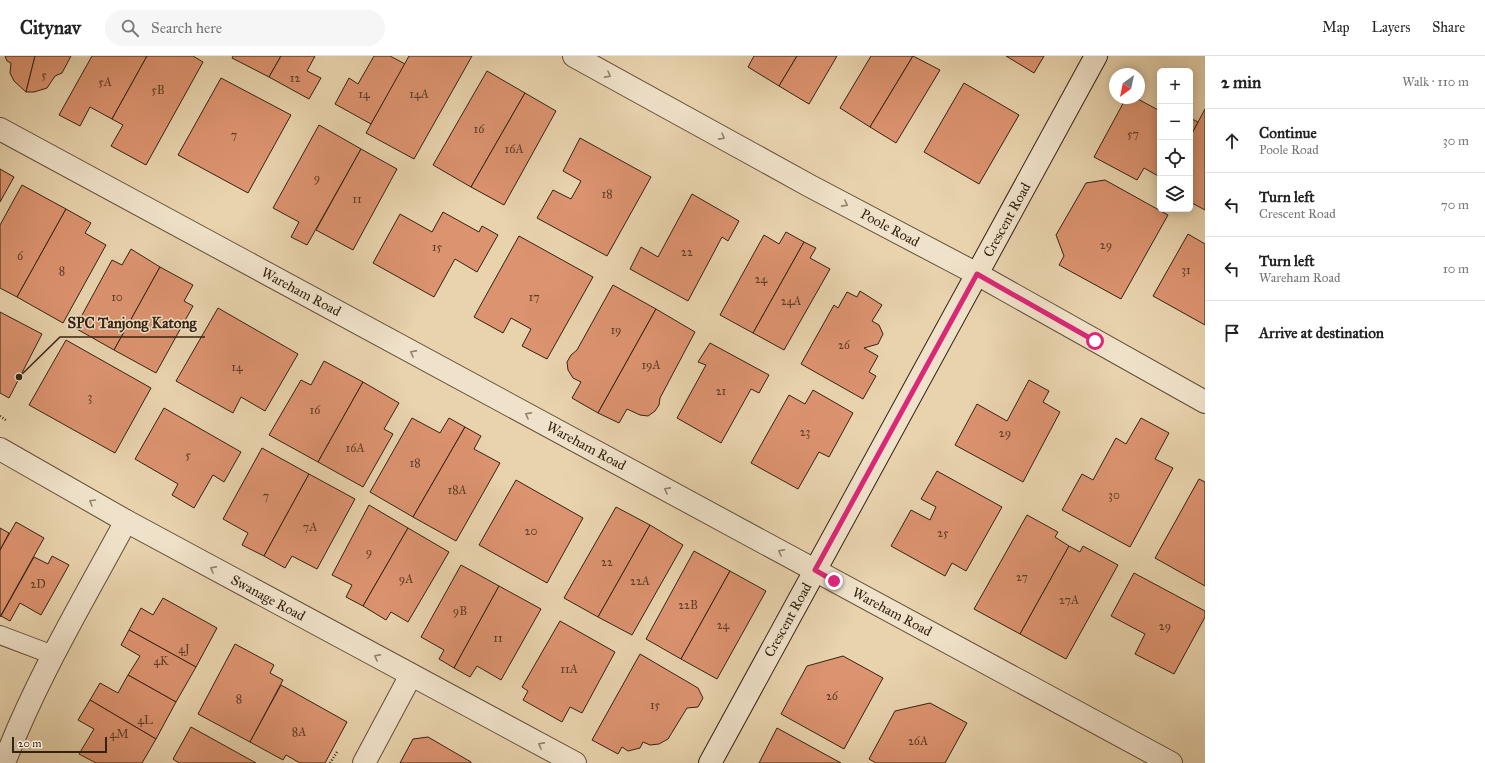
<!DOCTYPE html>
<meta charset="utf-8">
<style>
body{margin:0;font-family:"IM FELL Great Primer",serif;background:#f6f6f6;color:#222}
.controls{position:absolute;right:12px;top:12px;display:grid;overflow:hidden;border-radius:6px;box-shadow:0 2px 10px #0003}
.controls button{width:36px;height:36px;display:grid;place-items:center;padding:0;border:0;border-bottom:1px solid #e0e0e0;background:#fff;color:#222;font:20px sans-serif}
.compass{position:absolute;left:1109px;top:12px;width:36px;height:36px;border-radius:50%;background:#fff;box-shadow:0 2px 10px #0003;rotate:213deg}
.scale{position:absolute;left:12px;bottom:10px;width:95px;box-sizing:border-box;padding-left:4px;border:2px solid #342211;border-top:0;font-size:11px;line-height:14px;white-space:nowrap;color:#342211;-webkit-text-stroke:3px #f0e2ca;paint-order:stroke}
.stop{position:absolute;width:12px;height:12px;margin:-9px;border:3px solid #db2777;border-radius:50%;background:#fff}
.stop.end{background:#db2777;border-color:#fff;box-shadow:0 1px 4px #0008}
.list{margin:0;padding:0;list-style:none}
h2{display:flex;justify-content:space-between;align-items:center;height:52px;margin:0;padding:0 16px;font-size:17px}
h2 small{font-size:13px;font-weight:400;color:#767676}
.list li{display:grid;grid-template-columns:26px 1fr auto;gap:12px;align-items:center;box-sizing:border-box;height:64px;padding:0 16px;border-top:1px solid #e0e0e0}
.list b{display:block;font-size:15px;white-space:nowrap}
.list p{margin:0;font-size:13px;white-space:nowrap;color:#767676}
.list em{font-size:13px;font-style:normal;color:#767676}
.icon{flex:none;width:22px;height:22px;fill:none;stroke:currentColor;stroke-width:2;stroke-linecap:round;stroke-linejoin:round}
.map{position:relative;flex:none;width:1205px;height:707px;overflow:hidden}
header{display:flex;align-items:center;gap:24px;box-sizing:border-box;height:56px;padding:0 20px;background:#fff;border-bottom:1px solid #e0e0e0}
header strong{font-size:19px}
nav{display:flex;gap:22px;margin-inline-start:auto;font-size:14px}
.search{width:280px;height:36px;background:#f6f6f6;display:flex;align-items:center;gap:10px;box-sizing:border-box;padding:0 14px;border-radius:22px;color:#767676;font-size:15px}
main{display:flex}
aside{flex:1;background:#fff}
.map>svg:first-child{display:block}
</style>
<header>
<strong>Citynav</strong>
<div class="search"><svg class="icon" aria-label="search" viewBox="0 0 24 24"><circle cx="10" cy="10" r="6"/><path d="M15 15l6 6"/></svg>Search here</div>
<nav><a>Map</a><a>Layers</a><a>Share</a></nav>
</header>
<main>
<div class="map">
<svg width="1205" height="707" viewBox="0 0 1205 707">
<rect width="100%" height="100%" fill="#e8d3ad"/>
<filter id="stains"><feTurbulence type="fractalNoise" baseFrequency=".005" numOctaves="4"/><feColorMatrix values="0 0 0 0 .2 0 0 0 0 .09 0 0 0 0 .02 0 0 0 .5 -.17"/></filter>
<radialGradient id="worn" r=".72"><stop offset=".6" stop-color="#630" stop-opacity="0"/><stop offset="1" stop-color="#630" stop-opacity=".3"/></radialGradient>
<g fill="#dc936f" stroke="#342211">
<path d="M5 0H35L26 36 14 25 10 17 11 7 7 5Z"/>
<path d="M35 0H71L62 17 55 20 47 32 34 36H26Z"/>
<path d="M92 0H147L112 63 90 51 80 70 59 59Z"/>
<path d="M147 0H193L203 6 146 109 111 90 123 69 112 63Z"/>
<path d="M233 0H281L269 21 232 2Z"/>
<path d="M281 0H315L307 15 321 22 309 43 269 21Z"/>
<path d="M374 0H390L405 8 371 68 335 48 349 22 358 28Z"/>
<path d="M409 0H472L414 103 366 77Z"/>
<path d="M754 0H797L779 30 748 11Z"/>
<path d="M797 0H837L809 48 779 30Z"/>
<path d="M871 0H913L870 71 840 52Z"/>
<path d="M913 0 940 14 896 87 870 71Z"/>
<path d="M1006 0H1044L1034 17Z"/>
<path d="M487 15 525 37 471 131 433 109Z"/>
<path d="M221 22 291 59 248 137 178 99Z"/>
<path d="M964 27 1019 59 979 128 924 96Z"/>
<path d="M525 37 556 55 504 149 471 131Z"/>
<path d="M1126 42H1136L1160 55V121L1144 112 1137 124 1094 101Z"/>
<path d="M1205 53V154L1190 146V81Z"/>
<path d="M1190 62 1198 66 1190 81Z"/>
<path d="M319 69 361 93 307 189 291 181 299 166 273 152Z"/>
<path d="M580 82 651 121 607 200 537 162 553 134 571 143 581 125 563 115Z"/>
<path d="M361 93 397 113 353 194 316 174Z"/>
<path d="M0 113 14 121 0 146Z"/>
<path d="M1105 124 1168 159 1121 243 1059 209 1064 200 1056 179 1086 127Z"/>
<path d="M22 129 66 153 17 241 0 232V169Z"/>
<path d="M692 138 739 165 728 185 722 181 688 245 630 213 641 191 658 201Z"/>
<path d="M66 153 91 167 85 177 106 189 63 267 17 241Z"/>
<path d="M443 156 479 176 482 170 498 179 477 216 455 203 434 241 373 207 400 158 432 176Z"/>
<path d="M786 176 804 186 753 277 720 259 764 179 779 188Z"/>
<path d="M1188 178 1205 188V269L1153 240Z"/>
<path d="M519 180 593 221 547 303 522 290 531 273 511 262 503 277 474 261Z"/>
<path d="M804 186 816 192 810 202 830 213 784 294 753 277Z"/>
<path d="M131 193 160 211 114 294 75 272 112 204 122 209Z"/>
<path d="M160 211 193 229 184 245 193 250 156 317 114 294Z"/>
<path d="M613 229 656 253 598 357 572 342 581 326 573 322 568 314 567 306 571 299 577 294Z"/>
<path d="M860 235 882 249 872 265 879 269 883 278 878 288 864 292 878 300 869 316 876 320 863 343 801 308 834 249 838 252 847 236 857 241Z"/>
<path d="M218 252 298 298 265 355 241 341 233 357 176 325Z"/>
<path d="M656 253 695 276 660 342 659 349 655 355 648 360 640 359 627 353 619 367 598 357Z"/>
<path d="M0 256 42 278 9 342 0 337Z"/>
<path d="M66 284 151 332 115 397 29 349Z"/>
<path d="M710 287 769 319 759 337 751 333 721 387 677 362 706 309 698 306Z"/>
<path d="M324 305 363 326 318 406 269 379 301 324 311 329Z"/>
<path d="M1029 324 1049 335 1043 346 1060 356 1023 426 955 389 977 348 1007 365Z"/>
<path d="M363 326 399 347 384 373 393 378 363 431 318 406Z"/>
<path d="M813 334 853 357 829 401 819 396 798 433 751 407 789 339 805 348Z"/>
<path d="M164 352 241 396 224 426 213 419 194 452 172 439 178 428 135 403Z"/>
<path d="M412 362 440 377 449 362 465 371 413 461 370 436Z"/>
<path d="M1141 362 1169 377 1155 403 1173 412 1130 491 1062 454 1082 418 1093 424 1116 382 1126 388Z"/>
<path d="M465 371 481 380 474 393 500 407 456 485 413 461Z"/>
<path d="M262 392 309 418 264 500 242 489 248 477 223 463Z"/>
<path d="M937 415 1002 451 966 515 952 507 945 520 891 490 911 454 930 464 936 451 921 443Z"/>
<path d="M309 418 355 443 317 513 292 500 285 512 264 500Z"/>
<path d="M1199 423 1205 426V530L1155 502Z"/>
<path d="M516 424 583 462 547 527 479 489Z"/>
<path d="M369 449 408 472 363 550 346 541 352 529 332 519Z"/>
<path d="M616 451 650 469 598 561 564 542Z"/>
<path d="M1027 459 1058 476 1055 481 1069 490 1020 578 974 553Z"/>
<path d="M16 466 44 482 0 561V494Z"/>
<path d="M650 469 683 489 632 579 598 561Z"/>
<path d="M0 472 9 477 0 494Z"/>
<path d="M408 472 449 496 408 566 391 556 386 564 363 550Z"/>
<path d="M1069 490 1080 496 1083 490 1118 509 1066 603 1020 578Z"/>
<path d="M694 495 730 515 681 603 646 583Z"/>
<path d="M52 500 69 509 41 559 20 547 10 565 1 560 34 501 48 508Z"/>
<path d="M461 509 499 530 454 612 439 603 444 594 421 581Z"/>
<path d="M730 515 766 535 717 623 681 603Z"/>
<path d="M1134 517 1205 555V561L1174 618 1135 598 1145 578 1111 560Z"/>
<path d="M499 530 541 553 501 624 477 610 470 621 454 612Z"/>
<path d="M163 542 217 572 196 611 129 574 141 552 153 559Z"/>
<path d="M560 565 615 596 582 657 570 651 562 666 523 644 528 635 522 631Z"/>
<path d="M129 574 196 611 176 646 128 619 140 600 121 589Z"/>
<path d="M235 588 274 609 270 617 283 624 250 686 198 658Z"/>
<path d="M640 598 698 632 703 642 698 651 687 652 668 683 659 688 650 689 643 686 640 692 628 695 622 691 618 698 592 684Z"/>
<path d="M843 600 883 622 844 693 781 658 807 610Z"/>
<path d="M128 619 176 646 156 683 90 644 100 627 118 637Z"/>
<path d="M281 629 347 666 325 707H300L286 699 283 704 250 686Z"/>
<path d="M90 644 156 683 142 707H96L79 698 94 673 78 664Z"/>
<path d="M930 647 967 667 945 707H876L869 703 895 655Z"/>
<path d="M191 671 256 707H179L173 703Z"/>
<path d="M777 672 841 707H759Z"/>
<path d="M428 681 471 706V707H400L413 683Z"/>
</g>
<g fill="none" stroke-linecap="round" stroke-linejoin="round">
<g stroke="#614e38" stroke-width="20">
<path id="lane" d="M0 579 53 599"/>
</g>
<g stroke="#614e38" stroke-width="24">
<g id="street">
<path d="M574 0 810 130 977 218 1205 346"/>
<path d="M0 73 1171 707"/>
<path d="M0 393 126 465 575 707"/>
<path d="M4 707C36 623 83 545 126 465"/>
<path d="M364 707 411 619"/>
</g>
</g>
<g stroke="#342211" stroke-width="24">
<path id="secondary" d="M710 707 1096 0"/>
</g>
<g stroke="#342211" stroke-width="2.5" stroke-dasharray="1 2" stroke-linecap="butt">
<path d="M0 360 7 365"/>
<path d="M330 707 337 696"/>
</g>
<use href="#lane" stroke="#f0e2ca" stroke-width="18"/>
<use href="#street" stroke="#f0e2ca" stroke-width="22"/>
<use href="#secondary" stroke="#f0e2ca" stroke-width="22"/>
</g>
<defs><path id="oneway-chevron" d="M-2-3.5L2.5 0L-2 3.5" fill="none" stroke-width="1.6" stroke-linecap="round" stroke-linejoin="round"/></defs>
<g stroke="#92826e">
<use href="#oneway-chevron" transform="translate(608 19) rotate(29)"/>
<use href="#oneway-chevron" transform="translate(722 81) rotate(29)"/>
<use href="#oneway-chevron" transform="translate(845 148) rotate(28)"/>
<use href="#oneway-chevron" transform="translate(413 297) rotate(-152)"/>
<use href="#oneway-chevron" transform="translate(528 359) rotate(-152)"/>
<use href="#oneway-chevron" transform="translate(667 434) rotate(-152)"/>
<use href="#oneway-chevron" transform="translate(92 446) rotate(-150)"/>
<use href="#oneway-chevron" transform="translate(781 496) rotate(-152)"/>
<use href="#oneway-chevron" transform="translate(213 513) rotate(-152)"/>
<use href="#oneway-chevron" transform="translate(377 601) rotate(-152)"/>
<use href="#oneway-chevron" transform="translate(541 689) rotate(-152)"/>
</g>
<g fill="none" stroke-linecap="round" stroke-linejoin="round">
<path stroke="#db2777" stroke-width="5" d="M834 525 815 514 977 218 1095 285"/>
</g>
<g text-anchor="middle" dominant-baseline="central" stroke-width="3" stroke-linejoin="round" paint-order="stroke">
<g font-size="12" fill="#5e3e28">
<text x="44" y="19">5</text>
<text x="295" y="22">12</text>
<text x="105" y="26">5A</text>
<text x="158" y="34">5B</text>
<text x="364" y="38">14</text>
<text x="419" y="38">14A</text>
<text x="479" y="73">16</text>
<text x="1133" y="78">57</text>
<text x="234" y="79">7</text>
<text x="514" y="93">16A</text>
<text x="317" y="122">9</text>
<text x="607" y="138">18</text>
<text x="357" y="143">11</text>
<text x="1106" y="189">29</text>
<text x="437" y="191">15</text>
<text x="687" y="196">22</text>
<text x="20" y="200">6</text>
<text x="1186" y="214">31</text>
<text x="62" y="215">8</text>
<text x="761" y="223">24</text>
<text x="117" y="241">10</text>
<text x="534" y="241">17</text>
<text x="791" y="245">24A</text>
<text x="616" y="274">19</text>
<text x="844" y="289">26</text>
<text x="651" y="309">19A</text>
<text x="237" y="311">14</text>
<text x="721" y="335">21</text>
<text x="90" y="341">3</text>
<text x="315" y="354">16</text>
<text x="805" y="376">23</text>
<text x="1005" y="377">29</text>
<text x="355" y="392">16A</text>
<text x="188" y="399">5</text>
<text x="415" y="407">18</text>
<text x="457" y="434">18A</text>
<text x="1114" y="439">30</text>
<text x="266" y="440">7</text>
<text x="310" y="471">7A</text>
<text x="531" y="475">20</text>
<text x="943" y="477">25</text>
<text x="369" y="496">9</text>
<text x="607" y="506">22</text>
<text x="1022" y="521">27</text>
<text x="406" y="523">9A</text>
<text x="640" y="525">22A</text>
<text x="38" y="528">2D</text>
<text x="1069" y="544">27A</text>
<text x="688" y="549">22B</text>
<text x="460" y="555">9B</text>
<text x="723" y="569">24</text>
<text x="1165" y="570">29</text>
<text x="498" y="582">11</text>
<text x="184" y="593">4J</text>
<text x="161" y="605">4K</text>
<text x="569" y="613">11A</text>
<text x="832" y="640">26</text>
<text x="239" y="643">8</text>
<text x="655" y="649">15</text>
<text x="145" y="664">4L</text>
<text x="299" y="676">8A</text>
<text x="119" y="678">4M</text>
<text x="918" y="685">26A</text>
</g>
<g font-size="14" fill="#342211" stroke="#f0e2ca">
<text transform="translate(1007 164) rotate(-61)">Crescent Road</text>
<text transform="translate(890 172) rotate(28)">Poole Road</text>
<text transform="translate(301 236) rotate(28)">Wareham Road</text>
<text transform="translate(586 390) rotate(28)">Wareham Road</text>
<text transform="translate(268 542) rotate(28)">Swanage Road</text>
<text transform="translate(892 556) rotate(28)">Wareham Road</text>
<text transform="translate(788 564) rotate(-61)">Crescent Road</text>
</g>
</g>
<path fill="none" stroke="#342211" stroke-width="1.5" d="M19 321L60 281H205"/>
<circle fill="#342211" stroke="#f0e2ca" stroke-width="1.5" cx="19" cy="321" r="4"/>
<g font-size="15" text-anchor="middle" font-weight="bold" fill="#342211" stroke="#f0e2ca" stroke-width="3" stroke-linejoin="round" paint-order="stroke">
<text x="132" y="272">SPC Tanjong Katong</text>
</g>
<rect width="100%" height="100%" filter="url(#stains)"/>
<rect width="100%" height="100%" fill="url(#worn)"/>
</svg>
<div class="controls">
<button>+</button>
<button>−</button>
<button><svg class="icon" aria-label="locate" viewBox="0 0 24 24"><circle cx="12" cy="12" r="6"/><path d="M12 2v4M12 18v4M2 12h4M18 12h4"/></svg></button>
<button><svg class="icon" aria-label="layers" viewBox="0 0 24 24"><path d="M12 4l9 5-9 5-9-5zM3 14l9 5 9-5"/></svg></button>
</div>
<svg class="compass" viewBox="-18 -18 36 36"><path d="M0-13l5 13h-10z" fill="#e53935"/><path d="M0 13l5-13h-10z" fill="#767676"/></svg>
<div class="scale">20 m</div>
<div class="stop" style="left:1095px;top:285px"></div>
<div class="stop end" style="left:834px;top:525px"></div>
</div>
<aside>
<h2>2 min<small>Walk · 110 m</small></h2>
<ul class="list">
<li><svg class="icon" aria-label="ahead" viewBox="0 0 24 24"><path d="M12 20V5M6 11l6-6 6 6"/></svg><div><b>Continue</b><p>Poole Road</p></div><em>30 m</em></li>
<li><svg class="icon" aria-label="left" viewBox="0 0 24 24"><path d="M17 20v-9H6M10 6l-5 5 5 5"/></svg><div><b>Turn left</b><p>Crescent Road</p></div><em>70 m</em></li>
<li><svg class="icon" aria-label="left" viewBox="0 0 24 24"><path d="M17 20v-9H6M10 6l-5 5 5 5"/></svg><div><b>Turn left</b><p>Wareham Road</p></div><em>10 m</em></li>
<li><svg class="icon" aria-label="arrive" viewBox="0 0 24 24"><path d="M6 21V4h12l-3 4 3 4H6"/></svg><div><b>Arrive at destination</b></div></li>
</ul>
</aside>
</main>
